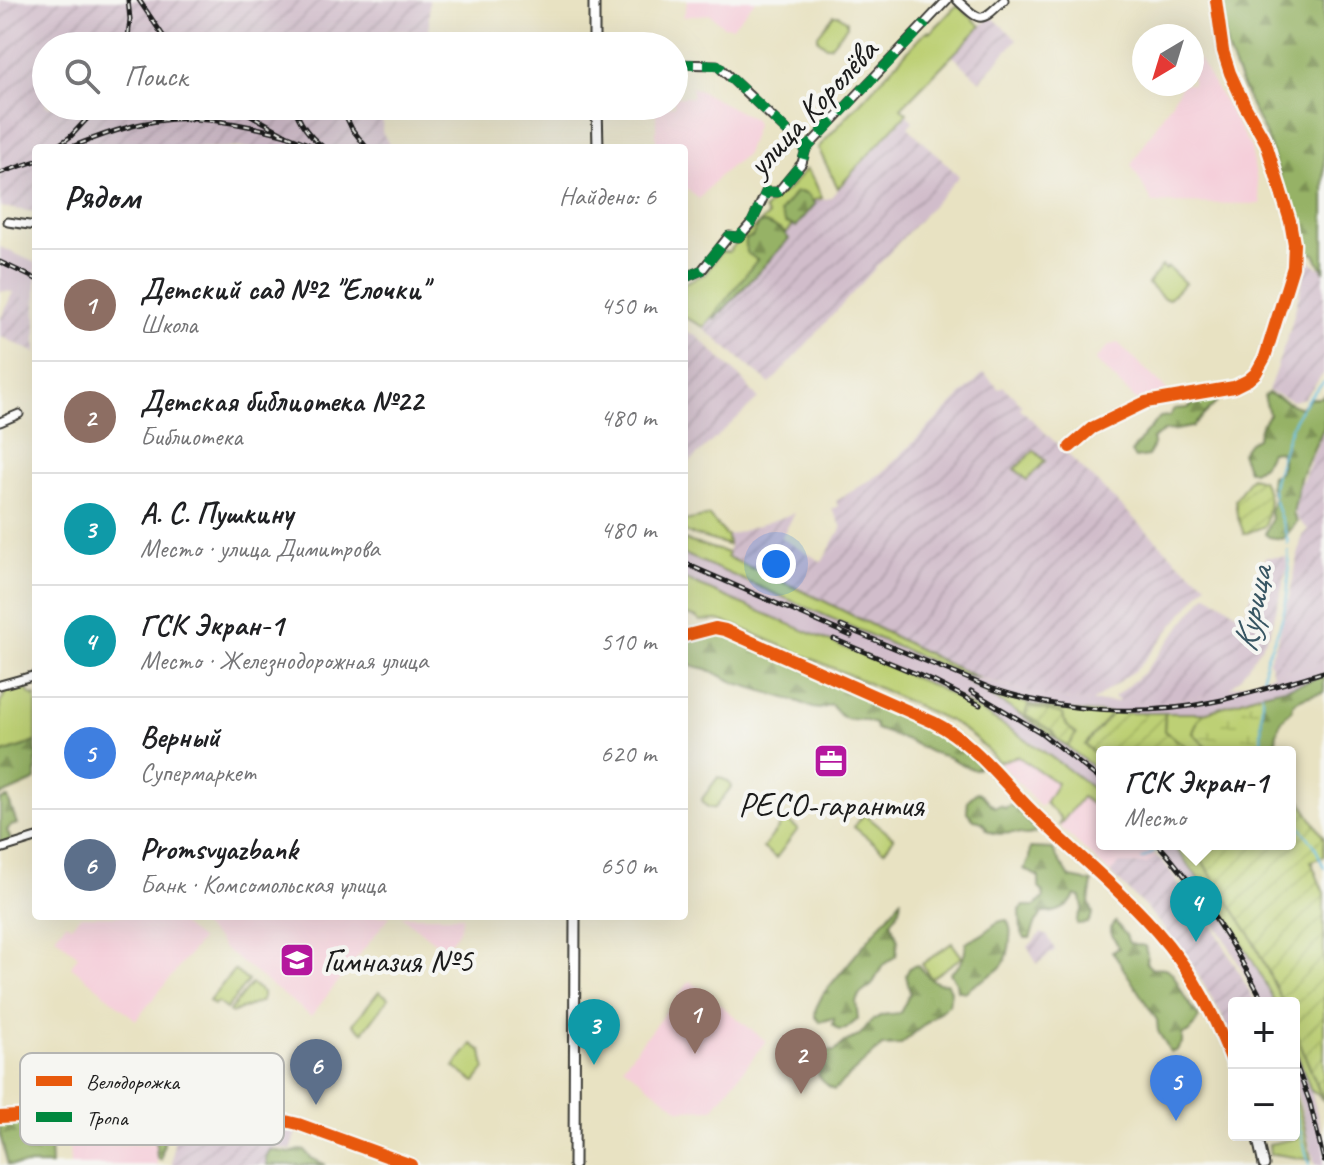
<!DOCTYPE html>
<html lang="ru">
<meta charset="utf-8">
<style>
body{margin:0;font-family:Caveat,sans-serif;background:#f2f2f2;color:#202124}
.controls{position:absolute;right:24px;bottom:24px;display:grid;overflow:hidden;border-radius:8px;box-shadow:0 8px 32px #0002}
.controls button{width:72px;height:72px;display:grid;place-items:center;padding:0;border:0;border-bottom:2px solid #e0e0e0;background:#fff;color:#202124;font:40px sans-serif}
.compass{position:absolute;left:1132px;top:24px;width:72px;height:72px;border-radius:50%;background:#fff;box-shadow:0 8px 32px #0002;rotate:218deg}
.you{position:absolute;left:776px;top:564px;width:28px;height:28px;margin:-20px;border:6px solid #fff;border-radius:50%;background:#1a73e8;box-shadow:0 0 0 12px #1a73e833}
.badge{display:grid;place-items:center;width:52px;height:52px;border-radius:50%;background:#b5179e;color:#fff;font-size:26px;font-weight:700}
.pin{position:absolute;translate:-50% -66px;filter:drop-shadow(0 2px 4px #0008)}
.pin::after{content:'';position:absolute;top:42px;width:28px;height:24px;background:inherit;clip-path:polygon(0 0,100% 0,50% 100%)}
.popup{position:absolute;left:1096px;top:746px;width:200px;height:104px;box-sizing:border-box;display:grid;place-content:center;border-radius:8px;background:#fff;filter:drop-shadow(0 2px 6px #0005);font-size:26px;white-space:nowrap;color:#757577}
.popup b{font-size:30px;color:#202124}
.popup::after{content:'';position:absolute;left:50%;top:100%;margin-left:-16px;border:16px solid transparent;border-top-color:#fff}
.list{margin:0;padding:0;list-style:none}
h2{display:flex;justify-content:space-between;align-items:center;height:104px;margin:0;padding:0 32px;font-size:34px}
h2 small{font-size:26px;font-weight:400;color:#757577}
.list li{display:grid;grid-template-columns:52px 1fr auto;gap:24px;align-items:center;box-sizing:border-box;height:112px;padding:0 32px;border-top:2px solid #e0e0e0}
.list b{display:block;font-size:30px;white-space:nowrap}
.list p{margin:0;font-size:26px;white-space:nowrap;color:#757577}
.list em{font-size:26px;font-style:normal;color:#757577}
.icon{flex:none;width:44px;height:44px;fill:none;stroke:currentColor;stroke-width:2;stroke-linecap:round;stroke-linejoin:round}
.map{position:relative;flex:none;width:1324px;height:1165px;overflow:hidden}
.search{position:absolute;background:#fff;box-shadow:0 8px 32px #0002;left:32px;top:32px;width:656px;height:88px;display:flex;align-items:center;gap:20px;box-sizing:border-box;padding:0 28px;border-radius:44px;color:#757577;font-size:30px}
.panel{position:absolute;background:#fff;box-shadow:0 8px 32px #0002;left:32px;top:144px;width:656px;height:776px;border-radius:8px}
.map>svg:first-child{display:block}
</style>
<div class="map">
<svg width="1324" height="1165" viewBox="0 0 1324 1165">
<defs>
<pattern id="industrial-furrows" width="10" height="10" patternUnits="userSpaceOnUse" patternTransform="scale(2)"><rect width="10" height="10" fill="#d1bdcb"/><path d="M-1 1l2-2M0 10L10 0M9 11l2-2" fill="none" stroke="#b3a2ae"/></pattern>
<pattern id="forest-firs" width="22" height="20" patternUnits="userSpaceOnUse" patternTransform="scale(2)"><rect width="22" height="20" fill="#96b266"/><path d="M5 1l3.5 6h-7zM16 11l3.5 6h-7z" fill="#7a9053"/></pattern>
<pattern id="wetland-marsh" width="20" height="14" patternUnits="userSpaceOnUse" patternTransform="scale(2)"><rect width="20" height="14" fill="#bdd074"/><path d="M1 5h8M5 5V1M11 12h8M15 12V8" fill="none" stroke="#a2b264"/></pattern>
<pattern id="garden-furrows" width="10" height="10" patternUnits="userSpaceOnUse" patternTransform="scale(2)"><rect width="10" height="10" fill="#bdd074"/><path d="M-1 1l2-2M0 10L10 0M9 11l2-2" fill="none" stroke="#a2b264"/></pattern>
</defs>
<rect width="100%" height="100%" fill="#f6f6f2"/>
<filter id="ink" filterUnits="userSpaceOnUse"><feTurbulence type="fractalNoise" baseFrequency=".0125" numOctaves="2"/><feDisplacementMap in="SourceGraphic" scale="16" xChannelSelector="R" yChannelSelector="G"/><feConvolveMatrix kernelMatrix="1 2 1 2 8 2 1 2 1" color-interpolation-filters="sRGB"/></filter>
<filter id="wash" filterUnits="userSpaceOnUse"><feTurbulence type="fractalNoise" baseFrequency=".006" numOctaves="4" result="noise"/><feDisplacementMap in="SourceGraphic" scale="32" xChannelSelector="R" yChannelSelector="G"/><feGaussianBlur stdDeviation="1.8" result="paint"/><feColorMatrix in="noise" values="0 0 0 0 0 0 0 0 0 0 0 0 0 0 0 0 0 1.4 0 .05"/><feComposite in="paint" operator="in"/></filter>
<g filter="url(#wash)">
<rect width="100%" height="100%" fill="#e8e2c2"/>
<g fill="#f5cfda">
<path d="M688 0H756L732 27 723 26 710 14 683 17Z"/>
<path d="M1199 59 1251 148 1261 204 1153 203 1131 165 1183 84H1192V70Z"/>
<path d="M692 87 754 119 756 125 746 154 718 177 699 199 684 187V148H656V106H674V97H692Z"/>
<path d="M1118 343 1170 393 1137 401 1095 360 1110 345Z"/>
<path d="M1017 756 1058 783 1041 807 999 762Z"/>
<path d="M1083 796 1102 812V844H1141L1157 857 1147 864H1119L1110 873 1059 826Z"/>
<path d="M80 916H170L201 940 136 1020 71 966 78 956 55 936 66 923 71 926Z"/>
<path d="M184 916H390L311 1016 224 949 218 940 190 918Z"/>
<path d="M401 916H463L459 930 445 950Z"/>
<path d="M690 981 766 1041 713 1109 680 1110 623 1066Z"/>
<path d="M155 1143 157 1165H70L69 1145 99 1144V1146Z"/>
</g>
<g fill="url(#industrial-furrows)">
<path d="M0 0H429V32L386 31 385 46H46V106H383L382 132 392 148H36V212L0 207Z"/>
<path d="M991 16 1017 39 980 81 952 55Z"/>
<path d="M907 115 913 121 908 127 959 176 770 384 704 329 808 203 830 198Z"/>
<path d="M1308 260 1323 270 1324 273V373L1304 398 1293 401 1268 391 1290 330Z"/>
<path d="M13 292 36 303V353L0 336V320Z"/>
<path d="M684 331 696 335 744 381 758 399 684 467Z"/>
<path d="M984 373 999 389 1003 386 1022 405 1020 408 1023 411 1180 563 1207 584 1139 667 1092 702 1062 699 1029 693 979 678 952 666 824 601 726 556 729 549 727 536 795 513 781 538 822 562 842 527 832 509 838 506 836 501 882 473Z"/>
<path d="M1324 430V661L1273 674 1269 660 1277 642 1289 599 1302 536 1308 529 1297 519 1295 512 1299 489Z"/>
<path d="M1266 557H1286L1287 569 1270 633 1240 678 1227 690 1204 696 1163 701 1120 702 1114 697 1144 672 1207 594 1221 602 1243 618Z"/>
<path d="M1157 857 1162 860 1175 877 1176 882 1212 924 1256 1003H1234V1043L1220 1012 1184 952 1147 909 1110 873 1119 864H1146Z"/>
<path d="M1041 933 1048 936 1055 950 1037 964 1028 947Z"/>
<path d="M176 1116 296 1133 291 1150 273 1147 268 1165H172Z"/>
</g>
<g fill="#d1bdcb">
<path d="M0 247 36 263V303L13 292 0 291Z"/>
<path d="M684 554 937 664 961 674 1029 693 1062 699 1092 702 1163 701 1204 696 1273 674 1324 661V675L1299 686 1279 688 1204 713 1189 714 1083 713 1054 710 1009 700 975 687 1032 721 1088 763 1102 775V796L1040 747 969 704 936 687 684 579Z"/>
<path d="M1151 844H1172L1196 874 1243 941 1275 1003H1260L1224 937 1184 882Z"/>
<path d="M1294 1044 1311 1091 1324 1139V1165H1315L1301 1106 1294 1085Z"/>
</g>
<g fill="#bdd074" stroke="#6c7648" stroke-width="2" fill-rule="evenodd">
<path d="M957 5 981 26 901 108 907 113 838 188 818 148 925 32 932 31Z"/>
<path d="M834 15H839L847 21V26L830 46H826L818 40V35Z"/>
<path d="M806 169 814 180 822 198 815 200 704 327 684 317V283L705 274 721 252H729L736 243 768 216 764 210 777 196 786 192Z"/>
<path d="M1162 266 1165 269 1168 267 1185 283 1169 299 1163 298 1148 284Z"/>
<path d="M1034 450 1045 461 1027 480 1015 469Z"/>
<path d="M709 516 727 536 728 545 684 532V521Z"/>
<path d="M684 540 728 553 727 557 824 601 952 666 979 678 961 674 937 664 684 554Z"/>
<path d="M684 579 936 687C996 718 1050 753 1102 796V812L1082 797 1059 826 1061 818 1045 803 1057 783 1020 758 1017 756 999 762 977 740 954 723 861 680 736 626 718 620 700 621 697 618 684 614Z"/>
<path d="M965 681C1016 704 1056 713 1112 713L1085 745 1102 760V775C1060 738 1013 709 965 681ZM1028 706 1064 721 1068 728 1076 734 1058 740 1052 731 1026 715Z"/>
<path d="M13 688H25L32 696 36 695V742L0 754V703L7 690Z"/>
<path d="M1165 713H1204L1198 720 1193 733 1211 752H1194L1164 731Z"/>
<path d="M718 777 728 781 731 787 715 808C709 809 703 805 702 799Z"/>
<path d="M864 814 894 838 884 851 854 827Z"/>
<path d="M785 819 798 829 776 858 763 848Z"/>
<path d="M1172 844H1191L1251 936 1283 1003H1275C1247 945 1212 894 1172 844Z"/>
<path d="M952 943 962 957 931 978 922 964Z"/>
<path d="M234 970 248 981 226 1009 217 1002 214 1005 209 1001Z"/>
<path d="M251 984 262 992V1001L231 1013 229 1011Z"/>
<path d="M379 991 389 998 363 1032 353 1024Z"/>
<path d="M1294 1029 1323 1100 1317 1094 1311 1091 1294 1044Z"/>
<path d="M472 1044 482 1051 485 1069 475 1082 454 1067Z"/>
<path d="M1294 1092 1304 1124 1311 1160 1275 1154 1270 1155 1269 1144 1298 1138 1294 1125Z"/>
</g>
<g fill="url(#forest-firs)" stroke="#596741" stroke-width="2">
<path d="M1220 0H1324V272L1315 254 1300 250 1290 209 1268 140 1245 93 1227 50Z"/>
<path d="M800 192 808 195 815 204 796 227 786 223 780 213C783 206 790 201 794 193Z"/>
<path d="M765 223 782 230 789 239 714 320 717 311 757 260 747 253 745 239 752 237 759 224Z"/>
<path d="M1268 393 1300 408 1310 398H1319L1324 395V427L1300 478 1293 514 1297 522 1283 539 1269 537 1265 534 1271 520 1270 511 1274 498 1270 485 1271 476 1279 473 1282 465V455L1279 451 1270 452 1264 464 1253 471 1248 470 1241 453 1249 442 1257 438 1261 425 1269 414 1264 396Z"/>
<path d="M1202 398 1215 399 1217 402 1192 427C1182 428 1176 432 1166 430L1152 439C1155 446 1152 450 1148 456L1135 458 1131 453 1145 434 1160 417 1169 416 1174 409 1188 408Z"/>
<path d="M712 633 726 634 939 730 968 751 980 764 977 769H972L948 757 930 752 907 740 876 729 875 724 863 720 846 719 840 715 831 705 820 709 813 708 799 702 736 683 707 669 684 664V641Z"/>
<path d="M1324 675V692C1315 694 1299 698 1293 704L1292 710C1278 720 1274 736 1277 752H1251L1252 745 1261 741 1262 693C1284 688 1304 685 1324 675Z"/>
<path d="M36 742V780L0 796V754Z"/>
<path d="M977 792C985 795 987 803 995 807L1000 805 1005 808 1010 805C1023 809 1025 823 1036 830V833C1025 836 1025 835 1015 833 1002 832 1000 837 987 830 985 823 982 821 974 820L967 812 968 800Z"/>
<path d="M8 798 17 824 11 826 7 830 11 840 0 844V800Z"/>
<path d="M1030 848 1053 849C1057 861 1065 867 1070 878L1092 882 1089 902 1093 913 1088 923 1077 924V919L1083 908 1081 897 1075 895C1069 909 1057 913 1043 913L1036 922 1030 938H1025L1021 933 1020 910 1024 906H1035L1044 898 1043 892 1039 888V877L1024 869 1029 859Z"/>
<path d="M901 900V906L891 922 898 940 896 956 883 965 872 985 859 995 856 1002 858 1019 846 1029 839 1030 833 1025 834 1018 820 1022 815 1016 816 1008 823 994Z"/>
<path d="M1007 920C1011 928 1011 931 1010 939 1009 975 988 972 965 992L957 990 956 982 950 973C962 965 965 957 966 943 972 939 979 937 984 933 993 927 994 921 1007 920Z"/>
<path d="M1115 922 1126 935 1129 943 1145 946 1147 955 1146 963 1152 969C1173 962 1176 981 1184 996 1188 1003 1195 1010 1199 1018L1190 1032 1182 1035V1043L1176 1051 1170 1052 1158 1031 1157 1020 1112 951 1119 948C1116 940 1111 936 1110 928Z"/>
<path d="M917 965C927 974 932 986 947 983L951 990 949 1004 900 1045 882 1046 834 1090C816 1078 815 1074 820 1054L826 1050 834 1052 845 1042 859 1036 871 1021 882 1015 900 1013 910 993 906 975 910 967Z"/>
<path d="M85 1119H113L123 1125 163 1126 164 1143 161 1160 157 1158 155 1137 151 1135 82 1142 72 1141 69 1137C69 1125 74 1122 85 1119Z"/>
<path d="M49 1120 51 1165H8L0 1135V1124Z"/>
<path d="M270 1150 290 1153 300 1150 305 1151 311 1158 326 1165H267L266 1158Z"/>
</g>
<path fill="url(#wetland-marsh)" stroke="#6c7648" stroke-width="2" d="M1262 693 1261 741 1252 746 1251 752H1211L1193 733 1198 720 1204 713Z"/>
<g fill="url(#garden-furrows)" stroke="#6c7648" stroke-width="2">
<path d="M1251 477 1262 480C1273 499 1268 505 1265 526L1244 534 1237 515 1235 500Z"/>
<path d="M1028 706 1063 714C1064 724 1069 728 1076 734L1068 746 1058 740 1052 731 1025 715Z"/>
<path d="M1112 713H1165L1164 731 1194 752H1102V760L1085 745Z"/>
<path d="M1290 784 1324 838V856L1311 861 1324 893V1102L1294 1029V1003H1283L1251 936 1191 844H1290Z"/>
</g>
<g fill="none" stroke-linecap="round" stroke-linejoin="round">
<g stroke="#6bc3e8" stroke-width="2">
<path d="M1288 544C1286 525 1274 509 1273 489 1273 481 1277 472 1279 464 1289 429 1296 407 1324 382"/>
<path d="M1263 677C1264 656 1272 647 1279 628 1288 604 1290 577 1288 551"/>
<path d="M1261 752 1262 693"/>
<path d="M1290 814 1315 846 1324 868"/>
<path d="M1142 859 1153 853 1157 848"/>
<path d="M1294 1107 1309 1164"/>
</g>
</g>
</g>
<g filter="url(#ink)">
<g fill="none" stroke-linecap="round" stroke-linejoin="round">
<g stroke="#3b3a35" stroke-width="11">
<g id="minor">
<path d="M957 0C982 23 980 23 1004 0"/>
<path d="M674 64 717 65 806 149"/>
<path d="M8 222 36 226"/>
<path d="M684 278 702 270 729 236 739 237 752 222 766 192H778L802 163 806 149 947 0"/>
<path d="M0 422 19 414"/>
<path d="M1070 447 1092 428 1146 402 1234 387 1248 380 1256 373 1265 357 1293 267 1294 244 1290 221 1266 143 1245 106 1230 73 1223 51 1216 0"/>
<path d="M0 685 36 675"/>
<path d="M0 849 36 838"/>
</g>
</g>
<g stroke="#3b3a35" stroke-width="13">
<g id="tertiary">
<path d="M594 0V46"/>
<path d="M597 106 598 148"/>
<path d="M684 636 715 628 725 630 933 722C974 742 1000 779 1032 811 1081 860 1137 902 1178 958 1203 991 1219 1028 1234 1066"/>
<path d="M0 1117 171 1107H208L253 1113 298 1124 411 1165"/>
<path d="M1257 1135 1264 1165"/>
<path d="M574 1165 575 916"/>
</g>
</g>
<use href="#minor" stroke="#fff" stroke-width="7"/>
<use href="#tertiary" stroke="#fff" stroke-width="9"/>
<g stroke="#1c1c1c" stroke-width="5">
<g id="rail">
<path d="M139 0 170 46"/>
<path d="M127 46 130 19 128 0"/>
<path d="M235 106 286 135 318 148"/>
<path d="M294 106C299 122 308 135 322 146"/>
<path d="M341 106 352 129 367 148"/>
<path d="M54 148 70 137 99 106"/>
<path d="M69 148C99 136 131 124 164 120 199 115 252 126 286 135"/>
<path d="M0 173 36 161"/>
<path d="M0 262 36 279"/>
<path d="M684 563 851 636"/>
<path d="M841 626 993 689C1064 712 1144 717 1217 701 1253 693 1289 682 1324 672"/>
<path d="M834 639 933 681 980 705"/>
<path d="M971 691 1040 732 1102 781"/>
<path d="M1158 844C1201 892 1235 946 1264 1003"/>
<path d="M1294 1059 1310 1103 1324 1161"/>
</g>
</g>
<use href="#rail" stroke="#f6f6f2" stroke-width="2" stroke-dasharray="6" stroke-linecap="butt"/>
<g stroke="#00873e" stroke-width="10" stroke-dasharray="20 10" stroke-linecap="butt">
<path d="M674 64 717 65 806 149"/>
<path d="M684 278 702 270 729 236 739 237 752 222 766 192H778L802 163 806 149 926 23"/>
</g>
<g stroke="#f6f6f2" stroke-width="17">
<g id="cycleway">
<path d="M1070 447 1092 428 1146 402 1234 387 1248 380 1256 373 1265 357 1293 267 1294 244 1290 221 1266 143 1245 106 1230 73 1223 51 1216 0"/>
<path d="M684 636 715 628 725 630 933 722C974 742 1000 779 1032 811 1081 860 1137 902 1178 958 1203 991 1219 1028 1234 1066"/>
<path d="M0 1117 171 1107H208L253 1113 298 1124 411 1165"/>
</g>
</g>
<use href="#cycleway" stroke="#e8590c" stroke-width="12"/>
</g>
</g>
<defs>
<g id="office-square" transform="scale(1.8)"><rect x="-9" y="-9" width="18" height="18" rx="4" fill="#b5179e" stroke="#f6f6f2"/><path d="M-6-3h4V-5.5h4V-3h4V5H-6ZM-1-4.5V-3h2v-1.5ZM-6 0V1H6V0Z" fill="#fff"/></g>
<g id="school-square" transform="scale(1.8)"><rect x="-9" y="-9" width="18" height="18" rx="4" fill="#b5179e" stroke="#f6f6f2"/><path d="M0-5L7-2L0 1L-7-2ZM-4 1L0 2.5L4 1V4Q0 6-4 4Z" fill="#fff"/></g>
</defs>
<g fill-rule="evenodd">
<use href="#office-square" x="831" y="761"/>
<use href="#school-square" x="297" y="960"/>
</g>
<g text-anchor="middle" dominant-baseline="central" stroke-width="8" stroke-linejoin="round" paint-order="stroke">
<g font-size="34" fill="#1c1c1c" stroke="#f6f6f2">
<text transform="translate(812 107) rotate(-47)">улица Королёва</text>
</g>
<g font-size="34" fill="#1c1c1c" stroke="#f6f6f2">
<text x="831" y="804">РЕСО-гарантия</text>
<text x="323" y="960" text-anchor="start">Гимназия №5</text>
</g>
<g font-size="36" font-style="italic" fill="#385663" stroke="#f6f6f2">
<text transform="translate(1252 609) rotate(-79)">Курица</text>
</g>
</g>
<rect x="20" y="1053" width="264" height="92" rx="12" fill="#f6f6f2" stroke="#b5b5b2" stroke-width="2"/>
<rect x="36" y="1076" width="36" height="10" fill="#e8590c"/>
<rect x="36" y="1112" width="36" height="10" fill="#00873e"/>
<g font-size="22" fill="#1c1c1c">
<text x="86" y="1089">Велодорожка</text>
<text x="86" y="1125">Тропа</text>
</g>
</svg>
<div class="controls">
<button>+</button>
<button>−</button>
</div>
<svg class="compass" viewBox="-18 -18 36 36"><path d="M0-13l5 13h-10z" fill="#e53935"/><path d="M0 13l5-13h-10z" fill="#757577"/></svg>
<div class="you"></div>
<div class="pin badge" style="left:695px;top:1054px;background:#8d6e63">1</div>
<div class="pin badge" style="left:801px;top:1094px;background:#8d6e63">2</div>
<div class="pin badge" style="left:594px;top:1065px;background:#0f9aa8">3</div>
<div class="pin badge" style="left:1196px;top:942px;background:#0f9aa8">4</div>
<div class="popup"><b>ГСК Экран-1</b>Место</div>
<div class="pin badge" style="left:1176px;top:1121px;background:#3f7fe0">5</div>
<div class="pin badge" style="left:316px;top:1105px;background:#5c6f8a">6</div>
<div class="search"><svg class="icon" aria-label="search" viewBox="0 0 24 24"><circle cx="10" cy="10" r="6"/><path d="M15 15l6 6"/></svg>Поиск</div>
<section class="panel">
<h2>Рядом<small>Найдено: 6</small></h2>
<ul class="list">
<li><span class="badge" style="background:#8d6e63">1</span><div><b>Детский сад №2 &quot;Елочки&quot;</b><p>Школа</p></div><em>450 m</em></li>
<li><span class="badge" style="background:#8d6e63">2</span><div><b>Детская библиотека №22</b><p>Библиотека</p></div><em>480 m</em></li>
<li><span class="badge" style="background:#0f9aa8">3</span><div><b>А. С. Пушкину</b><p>Место · улица Димитрова</p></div><em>480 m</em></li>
<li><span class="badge" style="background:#0f9aa8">4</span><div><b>ГСК Экран-1</b><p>Место · Железнодорожная улица</p></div><em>510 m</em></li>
<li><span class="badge" style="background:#3f7fe0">5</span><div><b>Верный</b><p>Супермаркет</p></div><em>620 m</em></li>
<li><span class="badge" style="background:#5c6f8a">6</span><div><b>Promsvyazbank</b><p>Банк · Комсомольская улица</p></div><em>650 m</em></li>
</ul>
</section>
</div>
